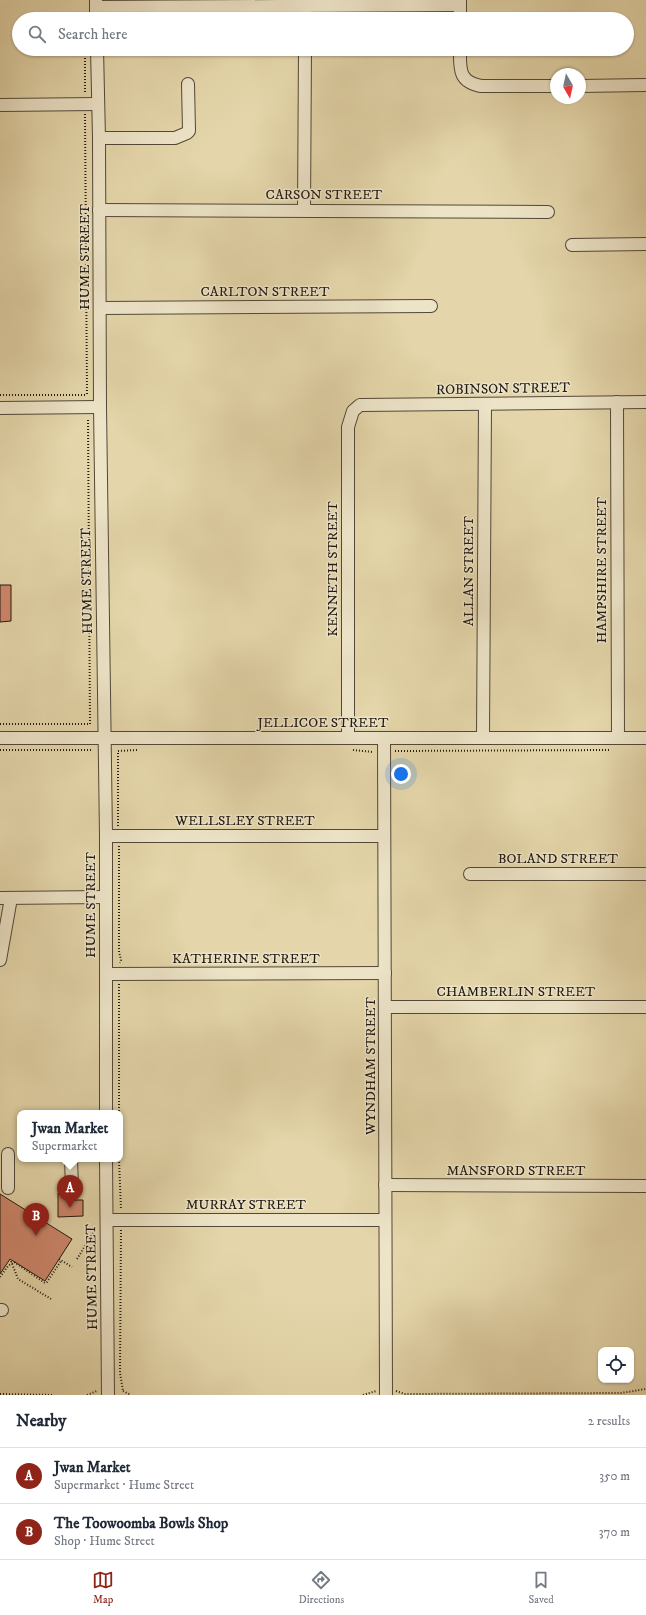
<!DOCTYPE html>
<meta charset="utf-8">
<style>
body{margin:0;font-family:"IM FELL DW Pica",serif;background:#f6f6f7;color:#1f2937}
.controls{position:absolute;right:12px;bottom:12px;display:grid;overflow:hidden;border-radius:8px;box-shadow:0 1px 3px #0004}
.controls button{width:36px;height:36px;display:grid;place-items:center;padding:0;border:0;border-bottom:1px solid #e0e1e3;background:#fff;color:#1f2937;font:20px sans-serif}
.compass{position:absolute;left:550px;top:68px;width:36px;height:36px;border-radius:50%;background:#fff;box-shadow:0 1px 3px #0004;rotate:171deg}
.you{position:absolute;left:401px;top:774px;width:14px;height:14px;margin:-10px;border:3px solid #fff;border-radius:50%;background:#1a73e8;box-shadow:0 0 0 6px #1a73e833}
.badge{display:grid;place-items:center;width:26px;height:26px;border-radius:50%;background:#8f2418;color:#fff;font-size:13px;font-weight:700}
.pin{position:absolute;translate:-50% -33px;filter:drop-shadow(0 1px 2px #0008)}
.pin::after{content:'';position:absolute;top:21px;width:14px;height:12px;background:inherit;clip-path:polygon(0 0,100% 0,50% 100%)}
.popup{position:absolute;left:17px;top:1110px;width:106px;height:52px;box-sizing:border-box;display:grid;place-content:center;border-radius:8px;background:#fff;filter:drop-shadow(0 1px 3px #0005);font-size:13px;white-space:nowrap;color:#747a83}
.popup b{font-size:15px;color:#1f2937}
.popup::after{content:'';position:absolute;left:50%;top:100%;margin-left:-8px;border:8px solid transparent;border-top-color:#fff}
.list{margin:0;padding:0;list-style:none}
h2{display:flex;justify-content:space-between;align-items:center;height:52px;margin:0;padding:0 16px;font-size:17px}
h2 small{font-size:13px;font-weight:400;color:#747a83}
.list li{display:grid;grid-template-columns:26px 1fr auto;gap:12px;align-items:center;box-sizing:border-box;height:56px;padding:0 16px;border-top:1px solid #e0e1e3}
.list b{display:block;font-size:15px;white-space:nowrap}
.list p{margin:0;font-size:13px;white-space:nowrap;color:#747a83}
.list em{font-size:13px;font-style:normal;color:#747a83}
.icon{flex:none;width:22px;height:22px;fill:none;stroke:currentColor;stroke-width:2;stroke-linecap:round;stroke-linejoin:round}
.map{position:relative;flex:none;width:646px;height:1395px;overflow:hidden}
.search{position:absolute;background:#fff;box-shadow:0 1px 3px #0004;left:12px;right:12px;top:12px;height:44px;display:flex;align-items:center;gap:10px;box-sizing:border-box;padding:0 14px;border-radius:22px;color:#747a83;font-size:15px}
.sheet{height:164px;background:#fff}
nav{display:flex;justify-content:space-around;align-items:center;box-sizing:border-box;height:56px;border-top:1px solid #e0e1e3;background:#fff;font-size:11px;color:#747a83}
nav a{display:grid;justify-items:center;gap:2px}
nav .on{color:#8f2418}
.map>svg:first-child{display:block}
</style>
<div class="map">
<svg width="646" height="1395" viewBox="0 0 646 1395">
<rect width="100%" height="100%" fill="#e4d6aa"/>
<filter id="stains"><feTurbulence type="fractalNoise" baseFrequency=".005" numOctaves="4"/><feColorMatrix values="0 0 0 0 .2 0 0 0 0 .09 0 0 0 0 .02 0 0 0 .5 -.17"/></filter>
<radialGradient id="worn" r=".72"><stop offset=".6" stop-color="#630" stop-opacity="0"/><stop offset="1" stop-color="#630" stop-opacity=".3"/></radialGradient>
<g fill="#d0896f" stroke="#211911">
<path d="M0 585H11V621L0 622Z"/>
<path d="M58 1193 72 1194V1200H83V1216L58 1217Z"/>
<path d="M0 1194 72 1239 45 1281 10 1259 0 1274Z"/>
</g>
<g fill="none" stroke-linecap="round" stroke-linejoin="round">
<g stroke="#524837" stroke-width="14">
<g id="minor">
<path d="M96 0V19"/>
<path d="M460 0V19"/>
<path d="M96 7 460 5"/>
<path d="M305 19V5"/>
<path d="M97 49 99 138 100 407 106 836V1113"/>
<path d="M460 49C460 68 458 82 481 86H556"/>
<path d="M580 86 646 85"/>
<path d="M0 105 98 104"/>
<path d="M99 138H175L187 133 189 131 188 84"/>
<path d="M99 210 548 212"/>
<path d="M304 210 305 49"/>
<path d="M572 245 646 244"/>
<path d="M100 308 431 306"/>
<path d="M617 402 618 738"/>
<path d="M0 408 100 407"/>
<path d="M0 738H646"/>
<path d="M348 738V427L353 411 360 405 646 402"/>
<path d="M384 738 386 1395"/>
<path d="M483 738 485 404"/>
<path d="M106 836H384"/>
<path d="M470 874H646"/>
<path d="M0 898 106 897"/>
<path d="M0 960 11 898"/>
<path d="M106 974 385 973"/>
<path d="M386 1007H646"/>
<path d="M8 1154V1188"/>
<path d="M71 1159 72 1187"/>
<path d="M106 1159 108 1395"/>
<path d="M385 1185 646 1186"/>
<path d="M107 1220H385"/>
<path d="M0 1310H2"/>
</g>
</g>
<g stroke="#211911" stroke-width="2" stroke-dasharray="1 2" stroke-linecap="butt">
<path d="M85 49V94"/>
<path d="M85 114 87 396"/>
<path d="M0 395H87"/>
<path d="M0 724H90L88 418"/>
<path d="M0 750H91"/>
<path d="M353 750 373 752"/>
<path d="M395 751 611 750"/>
<path d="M118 826V751L137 750"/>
<path d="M119 846V952L121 960 120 963"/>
<path d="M119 984V1113"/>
<path d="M119 1159 121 1210"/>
<path d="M121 1230 120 1373 123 1391"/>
<path d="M59 1259 72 1267"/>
<path d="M77 1259 93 1233"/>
<path d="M11 1261 18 1279 51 1299"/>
<path d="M0 1277 8 1266 14 1262 45 1283 47 1282 61 1261"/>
<path d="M123 1391 131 1395"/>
<path d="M396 1391 405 1394 621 1393 646 1389"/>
<path d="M0 1394 54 1395"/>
<path d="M87 1395 97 1391"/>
<path d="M363 1395 376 1391"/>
</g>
<use href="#minor" stroke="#ede4c8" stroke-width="12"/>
</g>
<g text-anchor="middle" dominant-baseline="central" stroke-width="3" stroke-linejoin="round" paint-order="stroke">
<g font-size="14" fill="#211911" stroke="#ede4c8">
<text x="324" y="195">CARSON STREET</text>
<text transform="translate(85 257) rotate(-90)">HUME STREET</text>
<text x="265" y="292">CARLTON STREET</text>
<text transform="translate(503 389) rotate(-1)">ROBINSON STREET</text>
<text transform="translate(333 569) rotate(-90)">KENNETH STREET</text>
<text transform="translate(602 570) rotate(-90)">HAMPSHIRE STREET</text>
<text transform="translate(469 571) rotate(-90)">ALLAN STREET</text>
<text transform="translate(87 581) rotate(-91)">HUME STREET</text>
<text x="323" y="723">JELLICOE STREET</text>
<text x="245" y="821">WELLSLEY STREET</text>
<text x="558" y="859">BOLAND STREET</text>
<text transform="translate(91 905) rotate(-90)">HUME STREET</text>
<text x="246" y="959">KATHERINE STREET</text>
<text x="516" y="992">CHAMBERLIN STREET</text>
<text transform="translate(371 1066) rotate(-90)">WYNDHAM STREET</text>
<text x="516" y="1171">MANSFORD STREET</text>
<text x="246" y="1205">MURRAY STREET</text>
<text transform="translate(92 1277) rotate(-91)">HUME STREET</text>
</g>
</g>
<rect width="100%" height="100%" filter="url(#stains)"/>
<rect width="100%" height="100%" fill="url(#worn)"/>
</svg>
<div class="controls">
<button><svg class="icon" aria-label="locate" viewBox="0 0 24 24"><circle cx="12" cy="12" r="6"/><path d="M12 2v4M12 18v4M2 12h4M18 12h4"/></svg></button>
</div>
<svg class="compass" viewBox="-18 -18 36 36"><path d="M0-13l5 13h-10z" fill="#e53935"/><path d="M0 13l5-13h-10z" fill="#747a83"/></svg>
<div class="you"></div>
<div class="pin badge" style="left:70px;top:1208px">A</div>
<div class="popup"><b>Jwan Market</b>Supermarket</div>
<div class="pin badge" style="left:36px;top:1236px">B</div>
<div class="search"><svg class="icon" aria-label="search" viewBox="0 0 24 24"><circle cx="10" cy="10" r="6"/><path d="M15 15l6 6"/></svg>Search here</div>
</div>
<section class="sheet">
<h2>Nearby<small>2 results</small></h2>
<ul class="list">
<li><span class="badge">A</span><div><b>Jwan Market</b><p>Supermarket · Hume Street</p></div><em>350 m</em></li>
<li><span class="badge">B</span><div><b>The Toowoomba Bowls Shop</b><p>Shop · Hume Street</p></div><em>370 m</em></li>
</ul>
</section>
<nav>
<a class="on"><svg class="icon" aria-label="map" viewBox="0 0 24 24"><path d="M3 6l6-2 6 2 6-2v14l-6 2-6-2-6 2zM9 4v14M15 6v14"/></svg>Map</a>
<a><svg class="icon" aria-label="directions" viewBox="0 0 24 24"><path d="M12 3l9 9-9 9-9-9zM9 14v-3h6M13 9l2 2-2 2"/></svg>Directions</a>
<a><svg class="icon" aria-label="saved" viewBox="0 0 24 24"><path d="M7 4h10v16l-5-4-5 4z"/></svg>Saved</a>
</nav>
